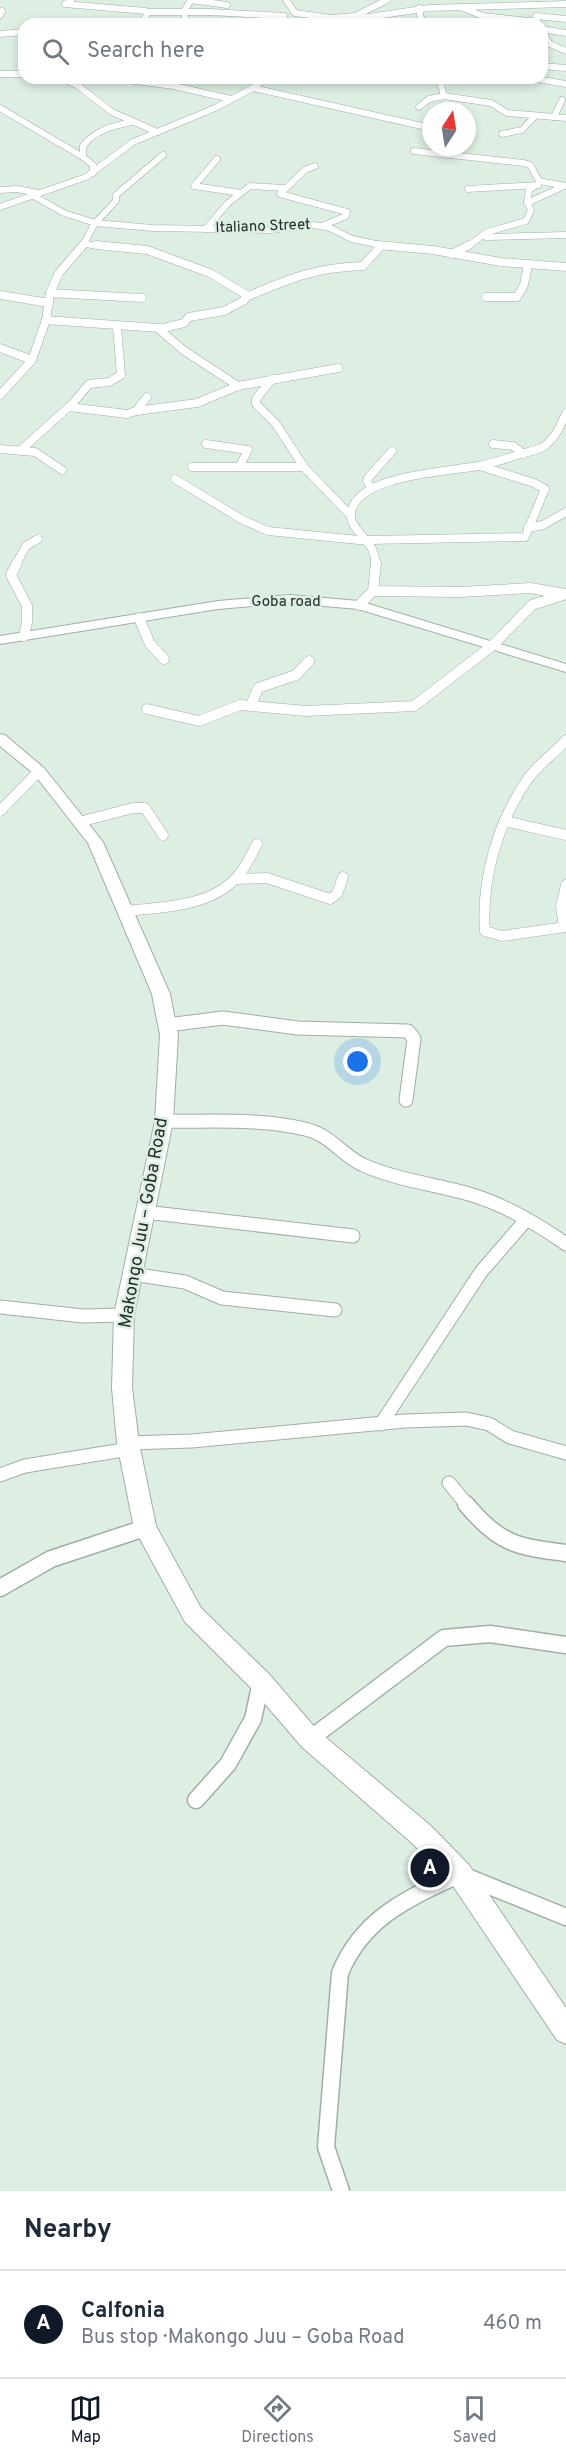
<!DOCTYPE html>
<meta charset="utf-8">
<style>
body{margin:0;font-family:Overpass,sans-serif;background:#f2f2f3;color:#1f2937}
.compass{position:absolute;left:422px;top:102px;width:54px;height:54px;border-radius:50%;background:#fff;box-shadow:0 3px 9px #0003;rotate:12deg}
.you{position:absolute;left:358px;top:1062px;width:21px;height:21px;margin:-15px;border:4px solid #fff;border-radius:50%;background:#1a73e8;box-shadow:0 0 0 9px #1a73e833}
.badge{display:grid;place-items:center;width:39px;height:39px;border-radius:50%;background:#111827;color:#fff;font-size:20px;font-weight:700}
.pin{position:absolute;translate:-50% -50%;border:3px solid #fff;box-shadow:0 2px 6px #0006}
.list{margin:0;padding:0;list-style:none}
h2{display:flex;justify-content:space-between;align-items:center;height:78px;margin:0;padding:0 24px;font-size:26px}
h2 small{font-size:20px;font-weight:400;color:#747a83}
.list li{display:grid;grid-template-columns:39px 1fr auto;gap:18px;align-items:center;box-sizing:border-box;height:108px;padding:0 24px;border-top:2px solid #e0e1e3}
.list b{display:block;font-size:22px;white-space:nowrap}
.list p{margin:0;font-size:20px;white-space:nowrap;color:#747a83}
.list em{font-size:20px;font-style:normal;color:#747a83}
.icon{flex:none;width:33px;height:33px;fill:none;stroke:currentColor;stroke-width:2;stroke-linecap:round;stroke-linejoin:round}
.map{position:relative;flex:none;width:566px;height:2191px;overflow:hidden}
.search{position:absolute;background:#fff;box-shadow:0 3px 9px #0003;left:18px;right:18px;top:18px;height:66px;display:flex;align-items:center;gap:15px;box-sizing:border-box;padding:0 21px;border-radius:18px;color:#747a83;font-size:22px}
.sheet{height:186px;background:#fff}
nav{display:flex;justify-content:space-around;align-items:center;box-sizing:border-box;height:84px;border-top:2px solid #e0e1e3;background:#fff;font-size:16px;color:#747a83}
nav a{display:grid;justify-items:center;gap:3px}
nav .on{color:#111827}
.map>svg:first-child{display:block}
</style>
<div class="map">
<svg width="566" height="2191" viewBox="0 0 566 2191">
<rect width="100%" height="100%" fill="#dcefe2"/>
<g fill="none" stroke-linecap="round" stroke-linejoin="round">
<g stroke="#9eb0a4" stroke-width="7">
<g id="street-far4">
<path d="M71 0 65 4 146 11 148 12 143 21 151 24"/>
<path d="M286 0 295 13 331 18 355 16"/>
<path d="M460 7 483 16 538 22"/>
<path d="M419 8 421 19 427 24"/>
<path d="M148 12H210L284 16"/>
<path d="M359 14 387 0"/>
<path d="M0 15 2 11"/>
<path d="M536 16 566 19"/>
<path d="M348 20 429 8 566 4"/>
<path d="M186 24 184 11 191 0 227 5"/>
<path d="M186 24H238"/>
<path d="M254 24H315"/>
<path d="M458 24 490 21"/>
<path d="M542 29 566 33"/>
<path d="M542 31 548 41 542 45"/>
<path d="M0 34 24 32"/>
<path d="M548 43 566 51"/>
<path d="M542 66 566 68"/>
<path d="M0 74H24"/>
<path d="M60 78 77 85 112 112 157 132"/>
<path d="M112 78 174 86 231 99"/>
<path d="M531 78 566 84"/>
<path d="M253 88 431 128"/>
<path d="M444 96 491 103 507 113 566 118"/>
<path d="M419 107 429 99 444 96 439 78"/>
<path d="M0 108 83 157 93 165V173"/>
<path d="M554 117 562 100"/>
<path d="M502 134 522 130 535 116"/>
<path d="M414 151 524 163 530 165 539 181 566 186"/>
<path d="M83 157V146C95 130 113 126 131 122"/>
<path d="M217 159 194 186 241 193"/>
<path d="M315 166 305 170 280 194 347 212 346 216 322 226"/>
<path d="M468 189 538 185"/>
<path d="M0 190 17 189 38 193"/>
<path d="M32 195 64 213 95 223 153 228 269 230 314 225 330 228 352 239 390 247"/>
<path d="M527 203 564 186"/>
<path d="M0 207 86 177 133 142 215 108 253 88 266 78"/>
<path d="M206 229 228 203 250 186 284 188"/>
<path d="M486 237 566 235"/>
<path d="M84 244 112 247"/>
<path d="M82 247 95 223 116 201V195L163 155"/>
<path d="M467 247 487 232 526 221 531 210 527 202 529 190 535 186"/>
</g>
</g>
<g stroke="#9eb0a4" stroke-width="9">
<g id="street-far3">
<path d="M96 245 147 250 210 273 245 294V300L224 311 189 317 184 323 159 329 183 350 238 386"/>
<path d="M378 245 433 250 501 262 566 267"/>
<path d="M452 254 469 245"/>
<path d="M50 293 142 298"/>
<path d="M0 295 49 303"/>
<path d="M246 297C291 278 313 268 363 266L381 246"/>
<path d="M486 297H517L524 285 528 265"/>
<path d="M46 320 159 328"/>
<path d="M0 348 32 360"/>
<path d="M272 379 256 399V404L276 424 304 467 350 515"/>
<path d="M0 395 32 360 46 320 50 293 59 273 83 245"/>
<path d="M69 407 127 414 136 411 147 397"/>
<path d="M136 411 197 403 238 386 338 368"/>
<path d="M206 444 248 450 239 467"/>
<path d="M493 444 513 446 524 454"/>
<path d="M0 449 35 452 62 470"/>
<path d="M22 449 73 403 89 384 109 382 121 375 117 327"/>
<path d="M192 467H304"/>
<path d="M175 479 243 520 268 531 369 541"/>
<path d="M371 488 367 481 368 478 392 451"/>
<path d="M528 528 543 525 566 512"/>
<path d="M369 540 525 537 545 489 534 483 480 466"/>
<path d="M16 564 26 546 38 539"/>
<path d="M375 564C378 542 348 530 351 513 356 475 447 472 477 466 492 464 507 458 521 454 528 452 538 450 543 447 555 439 561 425 566 413"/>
</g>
</g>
<g stroke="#9eb0a4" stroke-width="11">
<g id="street-far2">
<path d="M17 563 11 575 27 606V622L24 636"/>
<path d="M373 591 460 592 530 588 565 594"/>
<path d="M359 605 373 591 376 563"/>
<path d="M139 618 150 644 164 659"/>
<path d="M251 705 258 688 296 675 309 661"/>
<path d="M147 709 199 721 240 705 306 711 414 706 492 646 532 605 566 594"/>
<path d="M566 740C554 754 537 765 527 780 498 822 481 880 485 931L502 936 566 927"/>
<path d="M0 811 39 771"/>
<path d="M504 821 566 835"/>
<path d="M79 822 133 808H145L163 835"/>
<path d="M235 879 267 878 330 899 337 894 343 877"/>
<path d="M126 911C163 907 210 907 237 877 246 867 251 855 257 844"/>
<path d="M564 927 561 906 566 885"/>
</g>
</g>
<g stroke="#9eb0a4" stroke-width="15">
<g id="street-far1">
<path d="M167 1025 223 1018 298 1028 408 1031 414 1039 406 1100"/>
<path d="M164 1121C211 1122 260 1118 305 1129 329 1134 342 1155 363 1165 397 1180 434 1184 469 1194 504 1204 536 1223 566 1244"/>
<path d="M145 1212 353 1236"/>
<path d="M132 1274 185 1282 222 1298 335 1310"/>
<path d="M0 1307 83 1316 124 1315"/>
<path d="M381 1424 481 1272 526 1220"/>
<path d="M128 1443 192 1441 405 1421 466 1419 489 1424 510 1437 566 1453"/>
<path d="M0 1475 25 1466 129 1449"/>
<path d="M449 1483 468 1506"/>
</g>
</g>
<g stroke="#9eb0a4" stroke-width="19">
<g id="street">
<path d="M466 1504C499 1544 517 1547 566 1553"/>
<path d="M0 1588 51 1559 145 1528"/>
<path d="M310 1739 444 1638 490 1634 566 1645"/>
<path d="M196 1800 228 1764 253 1719 261 1682"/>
<path d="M341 2191 326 2147 340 1973C363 1917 409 1898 460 1874L566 1917"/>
</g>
</g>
<g stroke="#9eb0a4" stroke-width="2">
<g id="secondary">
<path d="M290 595 359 601 566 664V672L358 609 290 603 218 609 0 644V636L218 601Z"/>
<path d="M0 734 5 735 44 768 103 842 170 994 178 1035 173 1121 134 1315 132 1388 139 1443 156 1526 201 1608 269 1674 318 1731 431 1826 469 1865 566 2008V2044L557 2040 451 1883 413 1844 302 1747 253 1690 185 1622 134 1528 117 1443 112 1388 114 1315 155 1121 160 1035 152 994 88 843 34 774 0 746Z"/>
</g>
</g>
<use href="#street-far4" stroke="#fff" stroke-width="6"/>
<use href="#street-far3" stroke="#fff" stroke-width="8"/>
<use href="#street-far2" stroke="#fff" stroke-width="10"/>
<use href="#street-far1" stroke="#fff" stroke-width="13"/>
<use href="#street" stroke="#fff" stroke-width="16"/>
<use href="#secondary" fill="#fff" fill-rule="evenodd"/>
</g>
<g text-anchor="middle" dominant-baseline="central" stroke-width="5" stroke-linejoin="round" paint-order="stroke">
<g font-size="15" fill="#252c27" stroke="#dcefe2">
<text transform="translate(263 227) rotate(-2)">Italiano Street</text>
<text x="286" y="602">Goba road</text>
</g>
<g font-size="18" fill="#252c27" stroke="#dcefe2">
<text transform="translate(144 1223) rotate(-80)">Makongo Juu – Goba Road</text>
</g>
</g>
</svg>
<svg class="compass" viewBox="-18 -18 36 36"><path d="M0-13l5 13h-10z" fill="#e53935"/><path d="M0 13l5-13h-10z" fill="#747a83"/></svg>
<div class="you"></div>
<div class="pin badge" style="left:430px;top:1868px">A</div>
<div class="search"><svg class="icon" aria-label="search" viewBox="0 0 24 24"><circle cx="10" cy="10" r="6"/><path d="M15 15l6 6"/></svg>Search here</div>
</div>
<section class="sheet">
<h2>Nearby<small></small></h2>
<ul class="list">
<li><span class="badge">A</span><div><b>Calfonia</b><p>Bus stop · Makongo Juu – Goba Road</p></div><em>460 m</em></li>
</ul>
</section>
<nav>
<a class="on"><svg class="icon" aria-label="map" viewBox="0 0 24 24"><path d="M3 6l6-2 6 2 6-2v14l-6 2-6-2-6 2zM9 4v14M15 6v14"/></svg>Map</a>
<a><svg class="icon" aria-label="directions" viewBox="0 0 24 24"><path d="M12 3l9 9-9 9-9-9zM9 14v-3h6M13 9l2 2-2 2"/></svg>Directions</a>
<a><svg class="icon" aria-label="saved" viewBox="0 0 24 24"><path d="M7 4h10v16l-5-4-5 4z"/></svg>Saved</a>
</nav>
